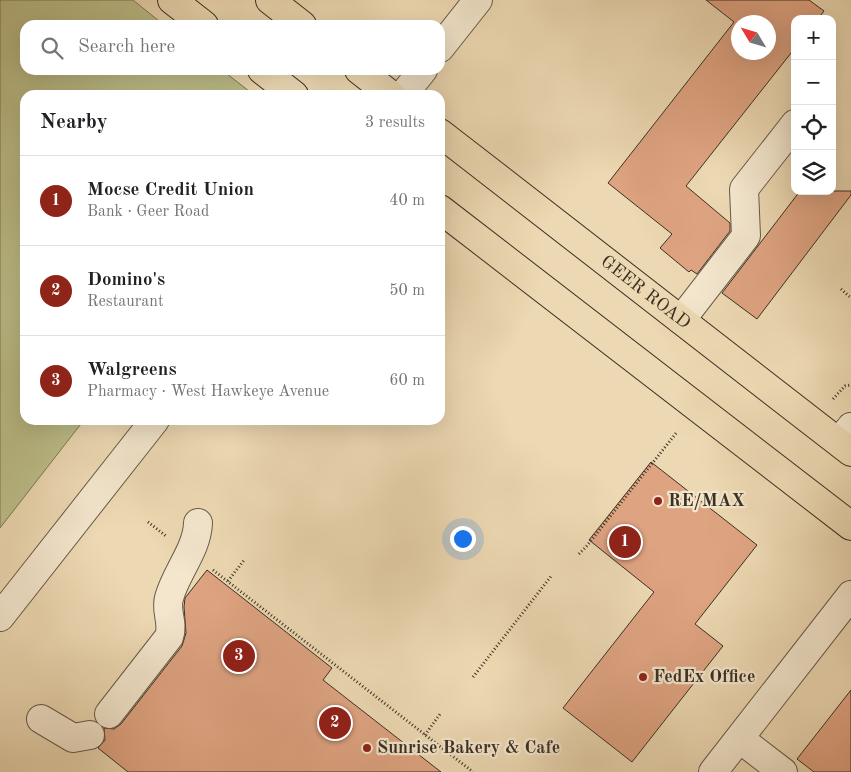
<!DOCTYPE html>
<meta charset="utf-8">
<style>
body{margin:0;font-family:"Old Standard TT",serif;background:#f2f2f2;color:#202124}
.controls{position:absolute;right:15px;top:15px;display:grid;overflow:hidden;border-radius:10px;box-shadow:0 5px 20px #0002}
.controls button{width:45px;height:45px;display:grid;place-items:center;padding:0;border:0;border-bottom:1px solid #e0e0e0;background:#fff;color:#202124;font:25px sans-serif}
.compass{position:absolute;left:731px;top:15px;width:45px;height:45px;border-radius:50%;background:#fff;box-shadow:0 5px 20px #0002;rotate:308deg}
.you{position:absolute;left:462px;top:538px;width:18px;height:18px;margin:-12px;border:4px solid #fff;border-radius:50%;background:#1a73e8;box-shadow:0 0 0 8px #1a73e833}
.badge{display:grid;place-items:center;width:32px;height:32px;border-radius:50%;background:#8f2418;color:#fff;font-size:16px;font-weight:700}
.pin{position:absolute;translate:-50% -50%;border:2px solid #fff;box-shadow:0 1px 5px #0006}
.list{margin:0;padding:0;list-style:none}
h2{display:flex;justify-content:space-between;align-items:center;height:65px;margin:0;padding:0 20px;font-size:21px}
h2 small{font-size:16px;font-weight:400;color:#757577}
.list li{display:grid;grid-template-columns:32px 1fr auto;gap:15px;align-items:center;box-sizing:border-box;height:90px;padding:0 20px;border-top:1px solid #e0e0e0}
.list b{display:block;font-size:19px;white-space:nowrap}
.list p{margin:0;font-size:16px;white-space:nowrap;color:#757577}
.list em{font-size:16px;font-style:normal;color:#757577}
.icon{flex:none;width:28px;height:28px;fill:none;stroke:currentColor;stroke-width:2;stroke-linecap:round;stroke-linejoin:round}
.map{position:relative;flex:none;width:851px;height:772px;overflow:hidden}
.search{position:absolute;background:#fff;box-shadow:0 5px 20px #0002;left:20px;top:20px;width:425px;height:55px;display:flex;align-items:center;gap:12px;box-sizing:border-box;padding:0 18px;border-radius:15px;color:#757577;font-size:19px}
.panel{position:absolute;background:#fff;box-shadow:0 5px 20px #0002;left:20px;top:90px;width:425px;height:335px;border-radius:15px}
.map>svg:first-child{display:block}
</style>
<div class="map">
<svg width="851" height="772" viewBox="0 0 851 772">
<rect width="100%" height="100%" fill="#ecd8b2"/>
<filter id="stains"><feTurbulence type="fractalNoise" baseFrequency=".004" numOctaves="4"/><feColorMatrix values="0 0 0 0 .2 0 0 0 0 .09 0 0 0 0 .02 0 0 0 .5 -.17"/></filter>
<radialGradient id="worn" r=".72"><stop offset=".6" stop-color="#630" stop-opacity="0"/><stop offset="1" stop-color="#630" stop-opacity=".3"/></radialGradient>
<path fill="#bcbe89" stroke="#7b7756" d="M0 0H133L164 25H25V70H222L254 95H25V420H84L0 528Z"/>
<g fill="#dea381" stroke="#3a3024" fill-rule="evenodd">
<path d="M706 0H809L824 11 818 19H795V48L686 186 730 223V231L697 274 691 270 689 272 660 248 672 234 608 183 734 22ZM738 22H768V52H738Z"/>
<path d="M800 191H851V195L757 319 722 293Z"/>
<path d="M651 462 757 545 695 624 723 646 632 762 563 708 654 592 589 540Z"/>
<path d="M207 570 332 668 323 680 441 772H128L98 748 105 740 104 728 114 729 121 724 182 646 186 633 184 607 185 598Z"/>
<path d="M851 690V772H814L797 759Z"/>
</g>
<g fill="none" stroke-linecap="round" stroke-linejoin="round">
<g stroke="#665a48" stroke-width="30">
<g id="minor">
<path d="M440 48 478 0"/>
<path d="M403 95 423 70"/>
<path d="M681 320 746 236 744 189 795 124"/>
<path d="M839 442 851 427"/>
<path d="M0 617 155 420"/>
<path d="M109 714 169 637C174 623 165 611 169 598 176 572 197 550 198 523"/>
<path d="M41 719 73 738 90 735"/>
<path d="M740 739 783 772"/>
<path d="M713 772 851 595"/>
</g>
</g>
<g stroke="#3a3024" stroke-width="30">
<g id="major">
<path d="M172 0 204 25"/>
<path d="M270 0 302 25"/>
<path d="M262 70 294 95"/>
<path d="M359 70 391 95"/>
<path id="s1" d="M440 133 851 452"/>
<path d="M440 209 851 526"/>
</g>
</g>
<g stroke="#3a3024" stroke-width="3" stroke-dasharray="1 2.5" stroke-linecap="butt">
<path d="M841 289 851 298"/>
<path d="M833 399 845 386 851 385"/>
<path d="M148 522 166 536"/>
<path d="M579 554 586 547 677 432"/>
<path d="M213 570 473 772"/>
<path d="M228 581 245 559"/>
<path d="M473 677 552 575"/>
<path d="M425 735 440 714"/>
</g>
<use href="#minor" stroke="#f3e6cd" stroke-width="28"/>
<use href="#major" stroke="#ecd8b2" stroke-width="28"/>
</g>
<g fill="#8f2418" stroke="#f3e6cd" stroke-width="2">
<circle cx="658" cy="501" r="5"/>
<circle cx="643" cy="677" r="5"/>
<circle cx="367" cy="748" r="5"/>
</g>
<g text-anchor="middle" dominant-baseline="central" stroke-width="4.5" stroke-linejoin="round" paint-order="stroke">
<g font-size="18" fill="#3a3024" stroke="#f3e6cd">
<text stroke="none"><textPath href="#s1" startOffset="260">GEER ROAD</textPath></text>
</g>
<g font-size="18" font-weight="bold" fill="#3a3024" stroke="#f3e6cd" text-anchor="start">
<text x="668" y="501">RE/MAX</text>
<text x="653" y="677">FedEx Office</text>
<text x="377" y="748">Sunrise Bakery &amp; Cafe</text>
</g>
</g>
<rect width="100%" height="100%" filter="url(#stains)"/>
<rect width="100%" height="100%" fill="url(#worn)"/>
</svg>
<div class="controls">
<button>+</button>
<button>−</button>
<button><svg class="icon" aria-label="locate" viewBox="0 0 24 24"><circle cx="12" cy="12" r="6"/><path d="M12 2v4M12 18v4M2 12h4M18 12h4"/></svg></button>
<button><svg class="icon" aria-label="layers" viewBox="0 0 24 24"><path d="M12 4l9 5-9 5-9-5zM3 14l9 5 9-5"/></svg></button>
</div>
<svg class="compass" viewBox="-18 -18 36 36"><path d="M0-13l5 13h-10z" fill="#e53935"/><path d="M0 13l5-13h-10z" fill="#757577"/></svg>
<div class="you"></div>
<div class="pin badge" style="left:625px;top:542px">1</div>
<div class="pin badge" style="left:335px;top:723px">2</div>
<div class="pin badge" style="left:239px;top:656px">3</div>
<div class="search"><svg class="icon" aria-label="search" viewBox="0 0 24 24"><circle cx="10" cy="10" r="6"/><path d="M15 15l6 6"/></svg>Search here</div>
<section class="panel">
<h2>Nearby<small>3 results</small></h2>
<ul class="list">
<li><span class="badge">1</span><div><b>Mocse Credit Union</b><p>Bank · Geer Road</p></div><em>40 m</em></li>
<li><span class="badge">2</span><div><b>Domino's</b><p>Restaurant</p></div><em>50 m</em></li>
<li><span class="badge">3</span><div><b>Walgreens</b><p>Pharmacy · West Hawkeye Avenue</p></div><em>60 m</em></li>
</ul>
</section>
</div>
